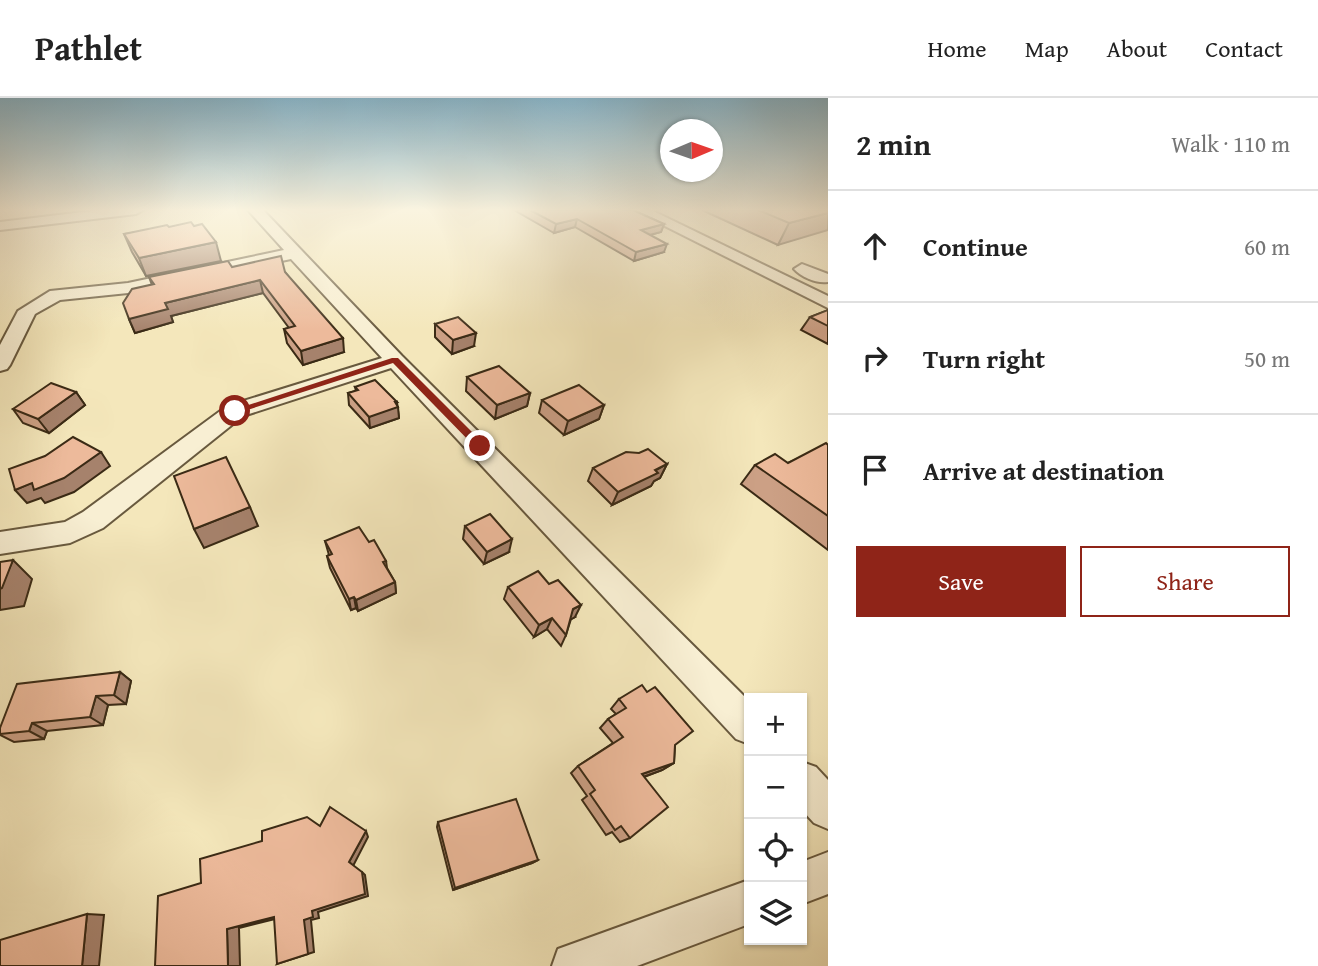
<!DOCTYPE html>
<meta charset="utf-8">
<style>
body{margin:0;font-family:"Gentium Book Plus",serif;background:#f2f2f2;color:#222}
.controls{position:absolute;right:21px;bottom:21px;display:grid;overflow:hidden;border-radius:0px;box-shadow:0 2px 5px #0004}
.controls button{width:63px;height:63px;display:grid;place-items:center;padding:0;border:0;border-bottom:2px solid #e0e0e0;background:#fff;color:#222;font:35px sans-serif}
.compass{position:absolute;left:660px;top:21px;width:63px;height:63px;border-radius:50%;background:#fff;box-shadow:0 2px 5px #0004;rotate:88deg}
.stop{position:absolute;width:21px;height:21px;margin:-16px;border:5px solid #8f2418;border-radius:50%;background:#fff}
.stop.end{background:#8f2418;border-color:#fff;box-shadow:0 2px 7px #0008}
.list{margin:0;padding:0;list-style:none}
h2{display:flex;justify-content:space-between;align-items:center;height:91px;margin:0;padding:0 28px;font-size:30px}
h2 small{font-size:23px;font-weight:400;color:#767676}
.list li{display:grid;grid-template-columns:46px 1fr auto;gap:21px;align-items:center;box-sizing:border-box;height:112px;padding:0 28px;border-top:2px solid #e0e0e0}
.list b{display:block;font-size:26px;white-space:nowrap}
.list em{font-size:23px;font-style:normal;color:#767676}
.actions{display:flex;gap:14px;padding:21px 28px}
.actions a{flex:1;padding:16px 0;border:2px solid #8f2418;border-radius:0px;text-align:center;font-size:24px;color:#8f2418}
.actions .main{background:#8f2418;color:#fff}
.icon{flex:none;width:38px;height:38px;fill:none;stroke:currentColor;stroke-width:2;stroke-linecap:round;stroke-linejoin:round}
.map{position:relative;flex:none;width:828px;height:868px;overflow:hidden}
header{display:flex;align-items:center;gap:42px;box-sizing:border-box;height:98px;padding:0 35px;background:#fff;border-bottom:2px solid #e0e0e0}
header strong{font-size:33px}
nav{display:flex;gap:38px;margin-inline-start:auto;font-size:24px}
main{display:flex}
aside{flex:1;background:#fff}
.map>svg:first-child{display:block}
</style>
<header>
<strong>Pathlet</strong>
<nav><a>Home</a><a>Map</a><a>About</a><a>Contact</a></nav>
</header>
<main>
<div class="map">
<svg width="828" height="868" viewBox="0 0 828 868">
<rect width="100%" height="100%" fill="#f4e7bb"/>
<filter id="stains"><feTurbulence type="fractalNoise" baseFrequency=".00286" numOctaves="4"/><feColorMatrix values="0 0 0 0 .2 0 0 0 0 .09 0 0 0 0 .02 0 0 0 .5 -.17"/></filter>
<radialGradient id="worn" r=".72"><stop offset=".6" stop-color="#630" stop-opacity="0"/><stop offset="1" stop-color="#630" stop-opacity=".3"/></radialGradient>
<g fill="none" stroke-linecap="round" stroke-linejoin="round">
<g stroke="#68593e" stroke-width="4">
<g id="minor">
<path d="M100 112H143L136 116 0 132V124Z"/>
<path d="M248 112H263L402 258 749 603V646L736 641 391 270 243 318 103 430 70 445 0 456V434L65 424 83 414 227 308 382 260 291 161 128 195 60 202 35 216 10 267 7 271 0 273V247L18 213 50 193 128 185 284 152Z"/>
<path d="M633 112H651L828 198V210Z"/>
<path d="M802 166 828 176V184C817 186 801 179 794 171Z"/>
<path d="M802 664 816 669 828 682V731L814 725 802 712Z"/>
<path d="M828 754V796L802 806V764Z"/>
<path d="M749 782V826L637 868H552L558 851Z"/>
</g>
</g>
<use href="#minor" fill="#f8efd3" fill-rule="evenodd"/>
</g>
<g fill="#cca085" stroke="#3a2a15" stroke-width="2">
<path d="M514 112H633L664 126 661 134 650 137 664 154 634 163 575 129 554 135Z"/>
<path d="M702 112H828L778 147Z"/>
<path d="M169 129 221 163 146 178 132 154 124 136Z"/>
<path d="M232 169 285 174 344 254 303 267 287 245 284 231 289 230 263 195 171 218 173 224 135 235 129 221 152 187 149 179Z"/>
<path d="M828 212V246L801 232 810 219Z"/>
<path d="M435 226 474 248 452 256 435 239Z"/>
<path d="M467 279 530 295 527 308 495 321 466 293Z"/>
<path d="M355 289 397 304 399 320 370 330 349 307 348 295 356 293Z"/>
<path d="M76 294 85 307 49 335 23 325 13 311Z"/>
<path d="M542 302 604 307 599 321 564 337 539 315Z"/>
<path d="M828 347V452L741 386 755 367 788 365Z"/>
<path d="M667 366 660 380 654 383 651 388 612 407 588 383 593 370Z"/>
<path d="M465 428 509 454 484 466 463 441Z"/>
<path d="M325 443 369 444 386 463 387 470 395 484 396 495 358 513 356 510 351 512 330 470 327 458 329 457Z"/>
<path d="M508 489 575 519 571 521 566 537 561 548 547 531 534 539 504 501Z"/>
<path d="M120 574 131 583 126 606 108 607 103 627 47 633 44 641 14 644 0 637V630Z"/>
<path d="M619 601 675 647 674 665 662 672 644 679 630 740 620 744 612 734 606 737 582 702 587 698 571 675 578 668 613 645 600 630 608 621 616 616 611 611Z"/>
<path d="M438 724 538 762 532 765 453 792 437 729Z"/>
</g>
<g fill="#a6826c" stroke="#3a2a15" stroke-width="2">
<path d="M828 115V132L778 147 789 125Z"/>
<path d="M577 121 575 129 554 135 556 126Z"/>
<path d="M664 126 661 134 638 140 641 132Z"/>
<path d="M216 144 221 163 146 178 139 160Z"/>
<path d="M667 146 664 154 634 163 636 154Z"/>
<path d="M260 182 263 195 171 218 173 224 135 235 129 221 165 205Z"/>
<path d="M476 235 474 248 452 256 453 242Z"/>
<path d="M343 240 344 254 303 267 301 253Z"/>
<path d="M76 294 85 307 49 335 38 321Z"/>
<path d="M530 295 527 308 495 321 497 307Z"/>
<path d="M397 304V309H398L399 320 370 330 369 319Z"/>
<path d="M604 307 599 321 564 337 568 323Z"/>
<path d="M101 354 110 368 74 394 45 405 41 400 27 405 15 392Z"/>
<path d="M667 366 660 380 654 383 651 388 612 407 618 394Z"/>
<path d="M250 409 258 428 204 450 194 431Z"/>
<path d="M512 441 509 454 484 466 487 454Z"/>
<path d="M13 462 32 481 24 508 0 512V491Z"/>
<path d="M395 484 396 495 358 513 356 502Z"/>
<path d="M354 499 356 510 351 512 349 501Z"/>
<path d="M581 507 575 519 568 523 573 511Z"/>
<path d="M552 520 547 531 534 539 539 527Z"/>
<path d="M120 574 131 583 126 606 114 597Z"/>
<path d="M96 598 108 607 103 627 90 619Z"/>
<path d="M32 625 47 633 44 641 29 633Z"/>
<path d="M674 665 662 672 632 683 642 676Z"/>
<path d="M366 733 368 739 353 768 349 764Z"/>
<path d="M538 762 532 765 453 792 455 790Z"/>
<path d="M362 774 365 777 368 798 318 814 319 820 311 822 314 854 277 866 304 822 312 813Z"/>
<path d="M87 816 104 817 99 868H82Z"/>
<path d="M274 819H283L239 830 240 868H228L227 831Z"/>
</g>
<g fill="#edba9b" stroke="#3a2a15" stroke-width="2">
<path d="M530 112H633L664 126 641 132 667 146 636 154 577 121 556 126Z"/>
<path d="M758 112H828V115L789 125Z"/>
<path d="M191 124 194 128 202 126 216 144 139 160 124 136 167 127 169 129Z"/>
<path d="M281 158 285 174 343 240 301 253 284 231 295 228 260 182 165 205 168 211 129 221 123 205 132 191 154 186 149 179 228 163 232 169Z"/>
<path d="M828 212V228L810 219Z"/>
<path d="M458 219 476 235 453 242 435 226Z"/>
<path d="M499 268 530 295 497 307 467 279Z"/>
<path d="M375 282 397 304H395L398 309 369 319 348 295 358 292 355 289Z"/>
<path d="M51 285 76 294 38 321 13 311Z"/>
<path d="M579 287 604 307 568 323 542 302Z"/>
<path d="M73 339 101 354 64 380 34 392 32 385 15 392 9 371 45 358Z"/>
<path d="M826 345 828 347V418L755 367 775 356 788 365Z"/>
<path d="M648 351 667 366 655 372 658 375 618 394 593 370 626 354 639 355Z"/>
<path d="M226 359 250 409 194 431 174 378Z"/>
<path d="M490 416 512 441 487 454 465 428Z"/>
<path d="M359 429 369 444 374 442 386 463 383 464 395 484 356 502 354 499 349 501 327 458 332 456 325 443Z"/>
<path d="M13 462 2 490 0 491V464Z"/>
<path d="M538 473 549 486 558 482 581 507 573 511 566 537 552 520 539 527 508 489Z"/>
<path d="M120 574 114 597 96 598 90 619 32 625 29 633 0 636V630L17 586Z"/>
<path d="M642 587 647 594 655 589 693 633 675 647 674 665 642 676 668 709 630 740 621 728 615 732 590 696 595 692 578 668 623 639 608 621 626 610 619 601Z"/>
<path d="M516 701 538 762 455 790 438 724Z"/>
<path d="M330 709 366 733 349 764 362 774 365 796 312 813 313 819 304 822 308 856 277 866 274 819 227 831 228 868H155L158 798 201 785 200 761 262 743V733L307 719 320 728Z"/>
<path d="M87 816 82 868H0V842Z"/>
</g>
<linearGradient id="sky" x2="0" y2="1"><stop stop-color="#89b9d0"/><stop offset="0.48" stop-color="#faf4e0"/><stop offset="1" stop-color="#faf4e0" stop-opacity="0"/></linearGradient>
<rect width="828" height="233" fill="url(#sky)"/>
<path fill="#8f2418" d="M392 260H398L484 346V351H477L393 265 238 315 230 313Z"/>
<rect width="100%" height="100%" filter="url(#stains)"/>
<rect width="100%" height="100%" fill="url(#worn)"/>
</svg>
<div class="controls">
<button>+</button>
<button>−</button>
<button><svg class="icon" aria-label="locate" viewBox="0 0 24 24"><circle cx="12" cy="12" r="6"/><path d="M12 2v4M12 18v4M2 12h4M18 12h4"/></svg></button>
<button><svg class="icon" aria-label="layers" viewBox="0 0 24 24"><path d="M12 4l9 5-9 5-9-5zM3 14l9 5 9-5"/></svg></button>
</div>
<svg class="compass" viewBox="-18 -18 36 36"><path d="M0-13l5 13h-10z" fill="#e53935"/><path d="M0 13l5-13h-10z" fill="#767676"/></svg>
<div class="stop" style="left:235px;top:313px"></div>
<div class="stop end" style="left:480px;top:348px"></div>
</div>
<aside>
<h2>2 min<small>Walk · 110 m</small></h2>
<ul class="list">
<li><svg class="icon" aria-label="ahead" viewBox="0 0 24 24"><path d="M12 20V5M6 11l6-6 6 6"/></svg><div><b>Continue</b></div><em>60 m</em></li>
<li><svg class="icon" aria-label="right" viewBox="0 0 24 24"><path d="M7 20v-9h11M14 6l5 5-5 5"/></svg><div><b>Turn right</b></div><em>50 m</em></li>
<li><svg class="icon" aria-label="arrive" viewBox="0 0 24 24"><path d="M6 21V4h12l-3 4 3 4H6"/></svg><div><b>Arrive at destination</b></div></li>
</ul>
<div class="actions"><a class="main">Save</a><a>Share</a></div>
</aside>
</main>
